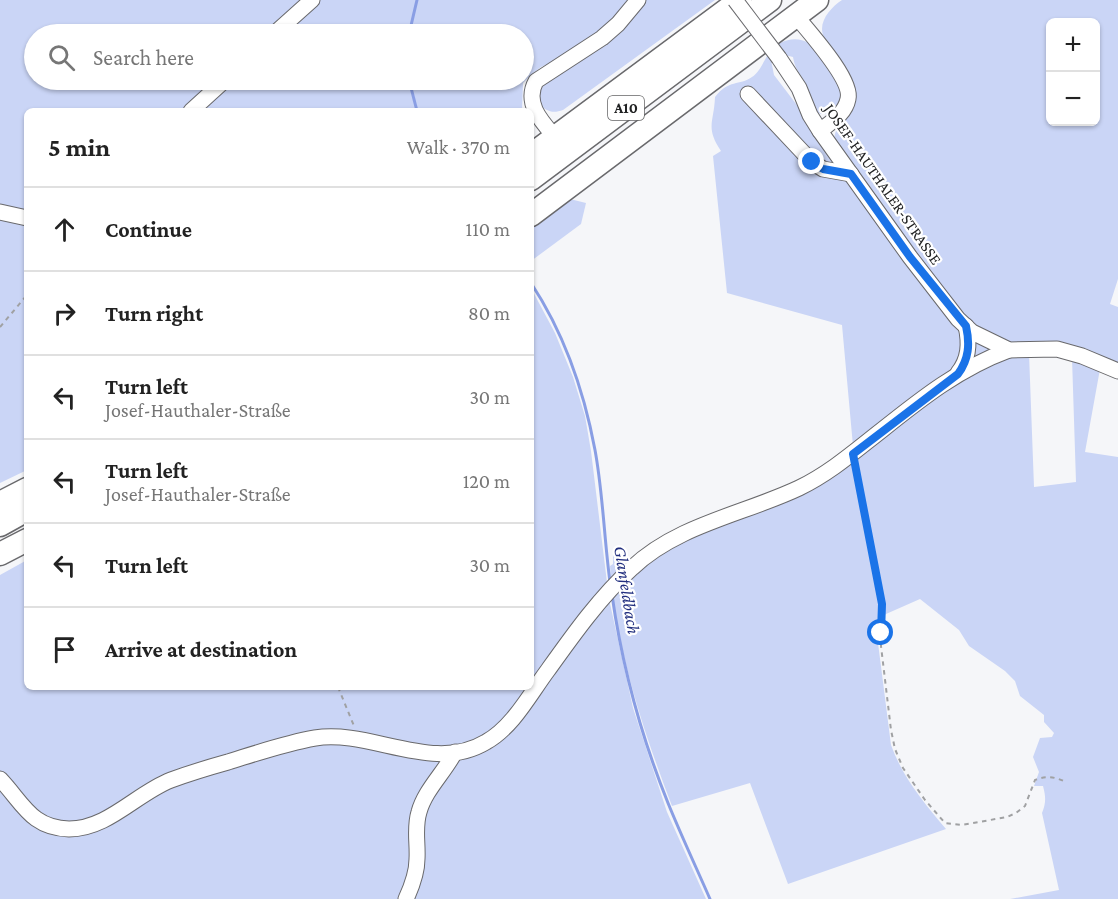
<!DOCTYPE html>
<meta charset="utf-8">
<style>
body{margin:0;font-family:"Crimson Pro",serif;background:#f6f6f6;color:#222}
.controls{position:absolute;right:18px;top:18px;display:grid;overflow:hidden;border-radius:9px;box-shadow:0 2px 4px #0004}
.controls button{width:54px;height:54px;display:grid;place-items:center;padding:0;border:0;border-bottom:2px solid #e0e0e0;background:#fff;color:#222;font:30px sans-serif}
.stop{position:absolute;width:18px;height:18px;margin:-14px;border:4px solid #1a73e8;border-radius:50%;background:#fff}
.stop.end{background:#1a73e8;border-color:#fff;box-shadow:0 2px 6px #0008}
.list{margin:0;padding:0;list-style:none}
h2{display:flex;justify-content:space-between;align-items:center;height:78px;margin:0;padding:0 24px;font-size:26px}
h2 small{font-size:20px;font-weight:400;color:#767676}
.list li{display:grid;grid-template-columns:39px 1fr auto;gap:18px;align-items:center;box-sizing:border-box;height:84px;padding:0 24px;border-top:2px solid #e0e0e0}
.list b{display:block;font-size:22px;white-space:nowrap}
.list p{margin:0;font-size:20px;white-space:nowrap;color:#767676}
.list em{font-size:20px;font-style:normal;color:#767676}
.icon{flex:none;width:33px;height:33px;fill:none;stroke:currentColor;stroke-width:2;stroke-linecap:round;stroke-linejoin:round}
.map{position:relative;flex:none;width:1118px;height:899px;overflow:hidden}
.search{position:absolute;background:#fff;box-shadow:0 2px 4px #0004;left:24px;top:24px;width:510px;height:66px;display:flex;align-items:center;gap:15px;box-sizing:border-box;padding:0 21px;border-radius:33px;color:#767676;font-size:22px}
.panel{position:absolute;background:#fff;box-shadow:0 2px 4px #0004;left:24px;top:108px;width:510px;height:582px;border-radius:9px}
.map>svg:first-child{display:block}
</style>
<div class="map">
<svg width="1118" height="899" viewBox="0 0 1118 899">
<rect width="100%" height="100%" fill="#f5f6f9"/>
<g fill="#cad5f6" fill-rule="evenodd">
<path d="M0 0H628L603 29 559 59 541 67 531 75 523 83 522 111 516 108V111H27V470L0 483ZM34 34H524V80H34Z"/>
<path d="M646 0H715L563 110C552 114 547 111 538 104L540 87 640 8Z"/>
<path d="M842 0H1118V279L1110 304 1118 307V377L1100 369 1085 452 1118 457V899H1010L1059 890 1042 813C1046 803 1046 797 1043 786H1034L1039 772 1033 757 1040 738 1052 737 1054 733 1044 722V715L1020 696 1015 681 1005 671 969 646 959 630 920 599 886 614 880 619 878 643 891 745C903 778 924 803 946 829L788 884 750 783 672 806C643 730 616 649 610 566L613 564V554L620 549 631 561 806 480 853 446 842 325 727 293 713 156 721 151C705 127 714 123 715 97 729 79 739 86 752 77 760 72 764 60 769 53 780 39 796 35 811 44L841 86 843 97 832 114C807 116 813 104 807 87 803 75 796 74 793 57L781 54 771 60 774 75 803 113 833 155C834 148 833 138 836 131 838 125 843 122 848 117 857 107 857 93 852 81L822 40 824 37C817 23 830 8 842 0ZM1050 22H1096V122H1050ZM1029 353 1060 355 1072 358 1076 482 1034 487Z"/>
<path d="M570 199 586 203 581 224 531 261V228Z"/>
<path d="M531 288 555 333 573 377 585 416 591 451 609 599 633 708 667 812 706 899H0V575L27 560V687H531Z"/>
</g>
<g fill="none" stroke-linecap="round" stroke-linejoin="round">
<g stroke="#899ee4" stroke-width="3">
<path d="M409 34 417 0"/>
<path d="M409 80 417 111"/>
<path d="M531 283C564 333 584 391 595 450 603 493 604 538 610 582"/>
<path d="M612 595C622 665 641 736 668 803 681 835 696 867 710 899"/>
</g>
<g stroke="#69696c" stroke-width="17">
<g id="minor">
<path d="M796 16C809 32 853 80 848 99 845 114 831 122 820 131"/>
<path d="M274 34 312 0"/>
<path d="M779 58 799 88 810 115 820 131 910 257 958 319 972 332 1009 350 1057 349 1082 356 1118 371"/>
<path d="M748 94 812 162 823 169 851 174"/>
<path d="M191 111 225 80"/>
<path d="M555 137C541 121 524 103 536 81L602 38 618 24 638 0"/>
<path d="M0 212 27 218"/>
<path d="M958 373C969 359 970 344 966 326"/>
<path d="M0 779C23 803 31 828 69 829 108 829 137 793 171 780 190 773 210 767 228 762 257 753 286 743 315 738 371 729 433 774 486 742 513 727 530 694 548 670 573 635 600 597 632 568 677 525 744 514 799 488 830 473 855 451 882 430 922 398 960 368 1009 350"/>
<path d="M406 899C412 886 417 873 417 859 418 843 414 828 419 812 425 790 444 773 455 752"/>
</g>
</g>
<g stroke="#69696c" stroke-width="25">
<g id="highway">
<path d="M531 155 740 0"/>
<path d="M531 179 770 0"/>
<path d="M531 215 817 0"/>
<path d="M0 503 27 489"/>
<path d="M0 525 27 510"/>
<path d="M0 554 27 540"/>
</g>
</g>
<g stroke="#a0a1a3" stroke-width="2" stroke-dasharray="4.5 4.5" stroke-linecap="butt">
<path d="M0 327 27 295"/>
<path d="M855 466 882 604 881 646 891 730 895 749 903 768 925 800 945 823 962 825 1007 817 1016 813 1025 806 1035 780C1047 775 1055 777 1066 782"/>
<path d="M338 687 354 726"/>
</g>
<use href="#minor" stroke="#fff" stroke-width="15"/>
<use href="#highway" stroke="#fff" stroke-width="22"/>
<g stroke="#69696c" stroke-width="17" stroke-linecap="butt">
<path id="minor-bridge" d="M735 0 779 58"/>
</g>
<use href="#minor-bridge" stroke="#fff" stroke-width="15"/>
</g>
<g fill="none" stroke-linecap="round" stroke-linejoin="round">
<path stroke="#1a73e8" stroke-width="8" d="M812 162 823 169 851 174 910 257 966 326C970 344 969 359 958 374L853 454 882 604 881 633"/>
</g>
<g text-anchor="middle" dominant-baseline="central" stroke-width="4.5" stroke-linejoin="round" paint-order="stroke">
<rect fill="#fff" stroke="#646465" stroke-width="1.5" x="608" y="96" width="36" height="24" rx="4.5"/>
<g font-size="15" font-weight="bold" fill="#212223">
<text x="626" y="108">A10</text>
</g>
<g font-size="16" fill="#212223" stroke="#fff">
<text transform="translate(883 184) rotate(55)">JOSEF-HAUTHALER-STRASSE</text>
</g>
<g font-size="18" font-style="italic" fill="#222f7f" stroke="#fff">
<text transform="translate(627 590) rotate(81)">Glanfeldbach</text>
</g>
</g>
</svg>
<div class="controls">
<button>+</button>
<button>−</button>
</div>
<div class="stop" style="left:881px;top:633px"></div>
<div class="stop end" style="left:812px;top:162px"></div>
<div class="search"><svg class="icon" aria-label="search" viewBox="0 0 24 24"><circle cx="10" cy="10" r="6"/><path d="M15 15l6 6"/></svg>Search here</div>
<section class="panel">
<h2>5 min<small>Walk · 370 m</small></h2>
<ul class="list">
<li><svg class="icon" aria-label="ahead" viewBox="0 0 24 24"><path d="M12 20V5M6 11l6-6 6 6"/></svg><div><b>Continue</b></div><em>110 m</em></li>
<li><svg class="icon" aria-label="right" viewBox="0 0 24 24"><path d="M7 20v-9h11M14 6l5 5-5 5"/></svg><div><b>Turn right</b></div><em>80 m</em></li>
<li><svg class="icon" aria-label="left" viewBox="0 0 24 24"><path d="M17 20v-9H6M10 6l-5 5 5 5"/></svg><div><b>Turn left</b><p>Josef-Hauthaler-Straße</p></div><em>30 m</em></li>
<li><svg class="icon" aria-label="left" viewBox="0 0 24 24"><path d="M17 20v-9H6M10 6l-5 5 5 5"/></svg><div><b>Turn left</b><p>Josef-Hauthaler-Straße</p></div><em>120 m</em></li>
<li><svg class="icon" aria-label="left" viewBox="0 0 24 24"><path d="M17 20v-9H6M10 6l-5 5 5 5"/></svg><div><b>Turn left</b></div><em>30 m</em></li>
<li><svg class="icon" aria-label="arrive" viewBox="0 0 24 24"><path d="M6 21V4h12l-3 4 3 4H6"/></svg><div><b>Arrive at destination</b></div></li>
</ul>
</section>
</div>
